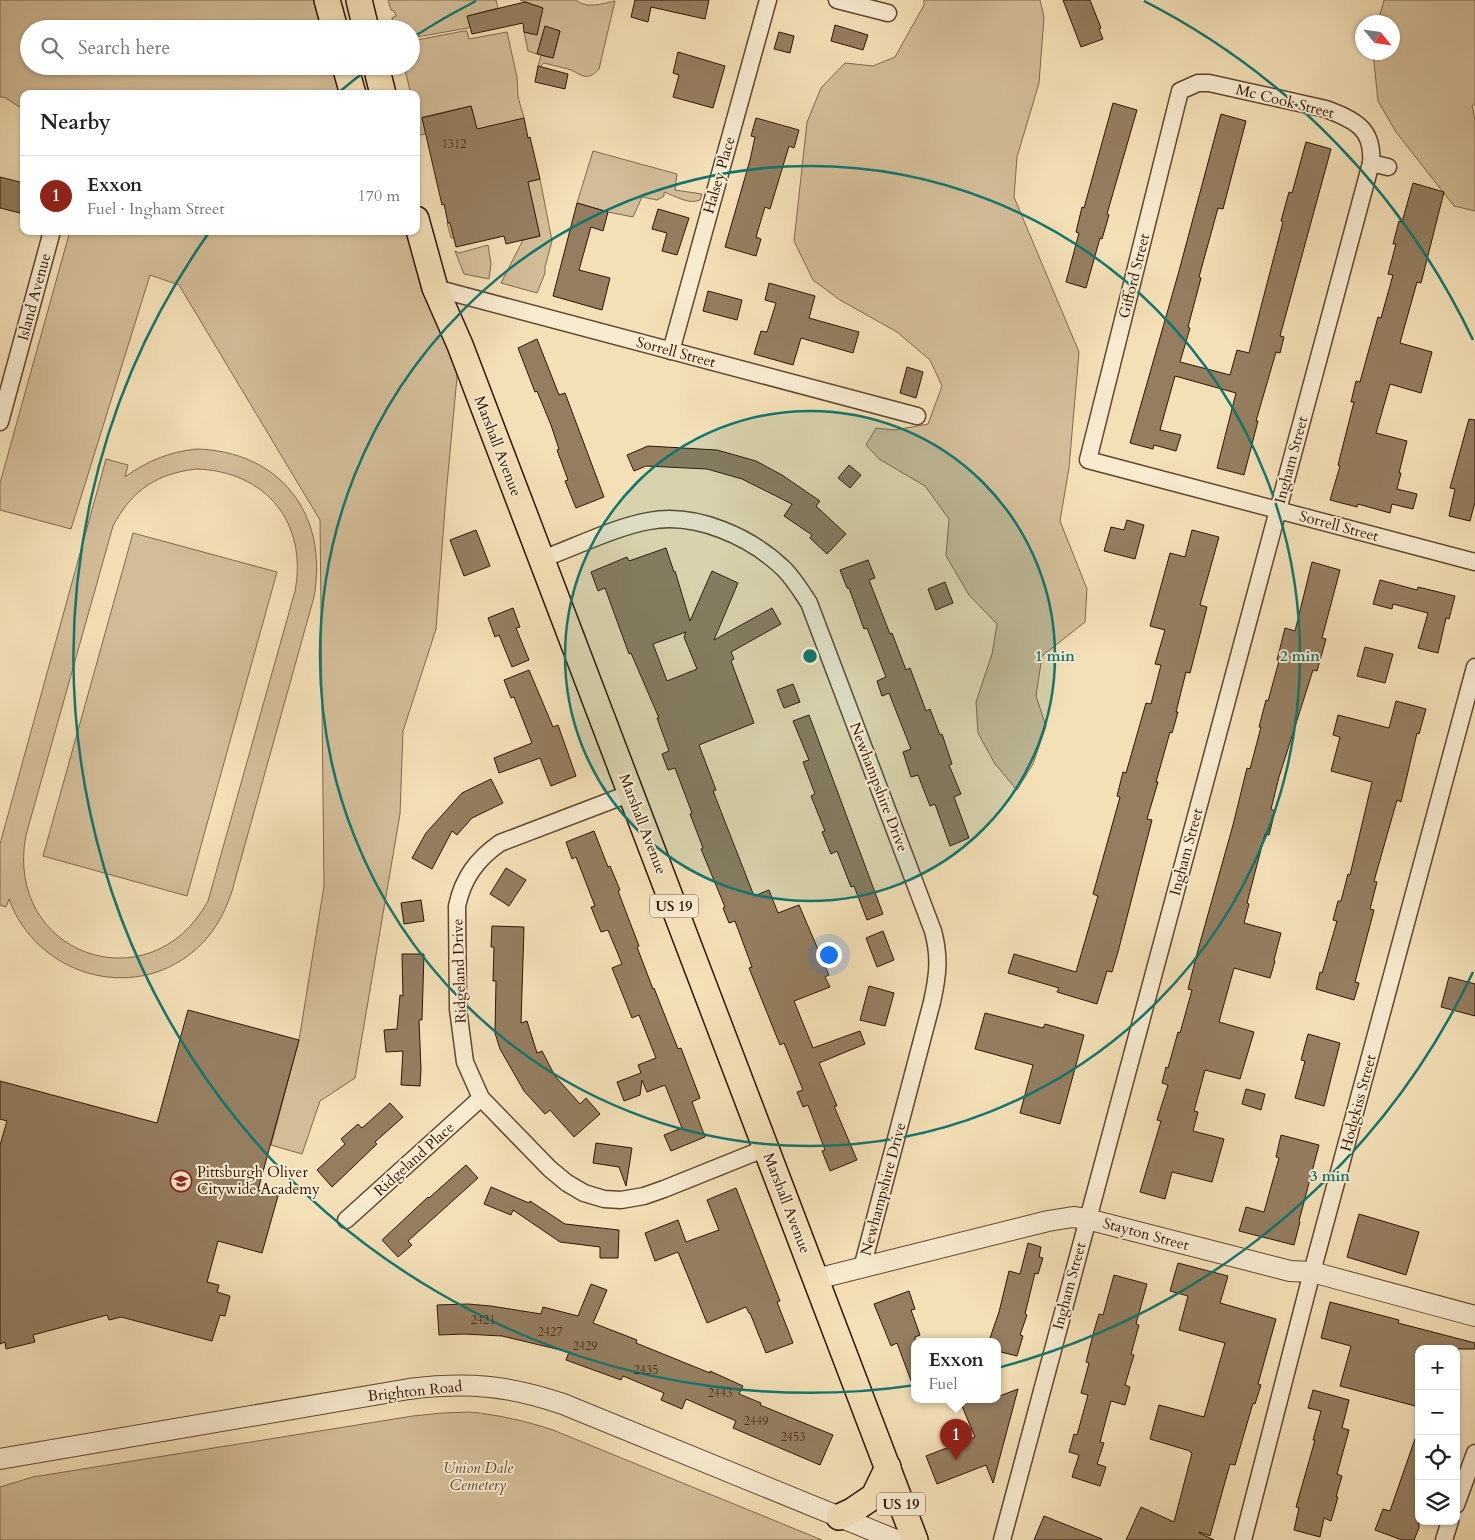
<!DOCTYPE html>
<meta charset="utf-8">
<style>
body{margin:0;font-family:Cardo,serif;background:#f2f2f2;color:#202124}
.controls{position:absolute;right:15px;bottom:15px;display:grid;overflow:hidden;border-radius:10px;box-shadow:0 1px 4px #0004}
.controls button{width:45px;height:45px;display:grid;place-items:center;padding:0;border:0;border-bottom:1px solid #e0e0e0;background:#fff;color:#202124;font:25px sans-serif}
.compass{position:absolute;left:1355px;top:15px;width:45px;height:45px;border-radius:50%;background:#fff;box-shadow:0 1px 4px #0004;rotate:119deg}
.you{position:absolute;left:828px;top:954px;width:18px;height:18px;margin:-12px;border:4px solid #fff;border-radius:50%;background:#1a73e8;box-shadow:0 0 0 8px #1a73e833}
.badge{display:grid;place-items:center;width:32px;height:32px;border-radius:50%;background:#8f2418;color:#fff;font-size:16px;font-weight:700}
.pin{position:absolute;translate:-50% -41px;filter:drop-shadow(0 1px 2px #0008)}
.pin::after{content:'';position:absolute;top:26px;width:18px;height:15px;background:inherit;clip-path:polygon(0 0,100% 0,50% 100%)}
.popup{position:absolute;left:911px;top:1338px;width:90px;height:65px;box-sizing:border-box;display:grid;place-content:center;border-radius:10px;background:#fff;filter:drop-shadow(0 1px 4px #0005);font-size:16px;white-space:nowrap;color:#757577}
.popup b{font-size:19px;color:#202124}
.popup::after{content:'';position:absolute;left:50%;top:100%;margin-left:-10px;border:10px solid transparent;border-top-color:#fff}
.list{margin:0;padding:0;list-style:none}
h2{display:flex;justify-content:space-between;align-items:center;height:65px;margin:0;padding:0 20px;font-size:21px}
h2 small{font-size:16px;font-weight:400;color:#757577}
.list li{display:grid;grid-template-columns:32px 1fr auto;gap:15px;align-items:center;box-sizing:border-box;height:80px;padding:0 20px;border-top:1px solid #e0e0e0}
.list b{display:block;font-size:19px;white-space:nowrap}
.list p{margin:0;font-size:16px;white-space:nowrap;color:#757577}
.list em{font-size:16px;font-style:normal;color:#757577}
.icon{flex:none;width:28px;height:28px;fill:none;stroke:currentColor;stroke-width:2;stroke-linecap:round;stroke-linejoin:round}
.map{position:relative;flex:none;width:1475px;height:1540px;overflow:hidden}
.search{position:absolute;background:#fff;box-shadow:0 1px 4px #0004;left:20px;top:20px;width:400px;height:55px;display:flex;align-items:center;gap:12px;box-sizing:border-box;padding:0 18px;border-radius:28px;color:#757577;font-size:19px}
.panel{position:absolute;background:#fff;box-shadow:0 1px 4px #0004;left:20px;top:90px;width:400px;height:145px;border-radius:10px}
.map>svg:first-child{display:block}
</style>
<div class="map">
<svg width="1475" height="1540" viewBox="0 0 1475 1540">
<rect width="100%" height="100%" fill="#f4e0b7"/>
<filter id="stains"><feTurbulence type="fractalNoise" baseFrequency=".004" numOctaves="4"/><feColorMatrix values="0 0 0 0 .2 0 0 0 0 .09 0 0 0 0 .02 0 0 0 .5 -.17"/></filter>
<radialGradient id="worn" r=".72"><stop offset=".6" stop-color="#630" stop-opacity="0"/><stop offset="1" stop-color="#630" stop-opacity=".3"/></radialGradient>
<g fill="#d3bd98" stroke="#81684d" fill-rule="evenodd">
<path d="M0 0H327L335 29H29V66H345L353 94H24V110L4 97H0Z"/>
<path d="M388 0H496L498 8 468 16 470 27 468 28 411 38V29H394L392 18 396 16 394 11 391 10Z"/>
<path d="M520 0H576C587 9 601 4 615 1L599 69C586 84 579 72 568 69 560 67 552 65 544 63L540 67 538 66 541 55 553 58 560 31 545 27 537 54 528 51 524 32 532 34 533 29 537 30 543 8Z"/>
<path d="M924 0H1040L1044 17 1039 83 1017 157 1014 197 1079 352 1069 468 1060 521 1087 589 1085 622 1042 656 1036 696 1046 726 1033 764 1017 790 995 764 978 733 976 702 992 654 997 624 969 595 946 556 949 519 925 486 879 459 866 445 876 428 895 430 928 424 942 386 930 360 897 332 840 300 813 280 794 241 807 122 821 88 845 63 873 66 895 57 924 5Z"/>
<path d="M1384 0H1475V104L1472 106 1475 120V211L1454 206 1396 132 1378 101 1373 53 1392 52V22H1378Z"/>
<path d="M464 31H467L469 39 507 32 517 77 518 97 524 118 475 151V120L471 106 422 117 426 134 420 135 416 117V94H411L404 66H411V41Z"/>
<path d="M593 151 677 174 675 190 702 194 700 200C689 205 675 196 664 192V196L657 200 642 197 633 217 608 212 577 203Z"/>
<path d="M540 179 552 241 545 267V273L537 293 501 283 523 240 540 236 452 229 454 238H451L447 223 485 215 519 184Z"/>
<path d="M70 231H409L460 345 446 495 436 629 403 731 400 814 355 1078 320 1101 302 1154 271 1145 299 1040 324 886 320 520 179 285 150 275 71 529 0 510V483Z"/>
<path d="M488 245 491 264 489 279 464 274 455 251 459 253Z"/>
<path d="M196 449C280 451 329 514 314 597L232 891C224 915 213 935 194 951 131 1004 36 974 9 899L6 907 0 905V844L106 459 128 465 125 477C147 461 169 452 196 449ZM196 469C266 471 308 523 295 591L208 901C150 1007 3 954 26 835L113 526C132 490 156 474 196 469Z"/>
<path d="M133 533 277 572 187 896 43 856Z"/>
<path d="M470 1412C499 1415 526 1421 553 1430L822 1540H0V1487L33 1477 413 1416 442 1413Z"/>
</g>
<g fill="#957e60" stroke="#2f1402" fill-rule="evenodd">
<path d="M635 0H709L705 19 651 7 648 22 631 17Z"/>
<path d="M1063 0H1090L1101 28 1099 29 1103 39 1081 47Z"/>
<path d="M525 2 543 8 537 35 524 32 523 23 472 34 467 16Z"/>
<path d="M835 25 868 35 863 50 831 41Z"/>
<path d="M545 26 560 31 553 58 537 54Z"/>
<path d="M779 32 794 36 790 53 774 49Z"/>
<path d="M678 52 725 66 713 108 673 97 679 75 673 73Z"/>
<path d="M538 66 568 74 565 89 535 82Z"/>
<path d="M1113 103 1137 110 1107 214 1109 215 1102 239 1100 238 1086 288 1066 282 1079 233 1076 232 1082 207 1084 208Z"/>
<path d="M471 106 477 129 524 118 528 138 530 137 540 179 528 182 540 236 506 244 504 236 456 247 450 223H448L444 204 442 205 422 118Z"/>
<path d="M1221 114 1246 121 1223 209 1218 208 1199 277 1201 278 1188 327 1190 328 1180 362 1230 375 1237 350 1249 353 1283 222 1281 221 1289 192 1292 193 1306 142 1331 149 1280 336 1284 337 1280 353 1276 352 1256 421H1258L1244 475 1217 468 1236 393 1175 376 1160 430 1181 435 1176 451 1154 445 1153 449 1130 443 1179 271Z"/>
<path d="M756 118 799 130 794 148 789 146 770 209 765 207 756 237 761 239 756 256 725 247 750 160 755 137 751 136Z"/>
<path d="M0 177 24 183V198L20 213 0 208Z"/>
<path d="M1413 183 1444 192 1421 283 1417 282 1400 343 1432 352 1421 393 1390 384 1376 433 1407 441 1399 473H1401L1397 489 1417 494 1413 509 1392 504 1390 513 1358 504 1357 507 1330 500 1340 466 1338 465 1354 402H1351L1356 381 1360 382 1378 317 1381 318 1393 275 1388 274 1396 244H1393L1399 221 1402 222Z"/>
<path d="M577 203 608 212 603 231 591 227 579 270 610 278 602 310 553 296Z"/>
<path d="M658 209 689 218 677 255 662 251 667 233 652 229Z"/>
<path d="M769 283 815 296 809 318 859 332 853 353 801 338 793 365 754 354 761 331 767 332 776 303 765 300Z"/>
<path d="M708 291 742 300 737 320 703 311Z"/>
<path d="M537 339 559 395 565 393 604 497 576 508 565 481 568 480 557 450 559 449 551 425 537 391 535 392 518 348Z"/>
<path d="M907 367 923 372 916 398 900 393Z"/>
<path d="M1469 419 1475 420V502L1470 521 1449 516 1455 489 1450 488Z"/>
<path d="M648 446 717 450 756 461 782 475 820 501 816 506 846 534 827 554 810 538 812 535 784 516 792 504 742 479 707 469 646 466 634 471 627 455Z"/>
<path d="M849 465 861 475 850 488 838 478Z"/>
<path d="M1127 520 1144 525 1135 559 1104 551 1111 527 1124 530Z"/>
<path d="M476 530 490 566 464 576 450 540Z"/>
<path d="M1192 530 1219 537 1200 605 1207 607 1190 673 1186 672 1176 712H1178L1172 733 1170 732 1156 782H1158L1147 819 1152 820 1118 952 1112 972 1107 971 1097 1004 1057 992 1059 988 1008 973 1014 954 1076 972 1098 896 1093 894 1120 797 1117 796 1123 772 1126 773 1146 703 1151 704 1161 665 1155 664 1165 630 1150 626 1170 553 1185 557Z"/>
<path d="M666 548 674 572 675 571 690 621 712 571 738 583 714 640 772 608 781 624 731 652 734 659 731 661 754 723 699 745 716 790 713 791 754 896 769 890 778 913 799 905 829 975 825 977 830 987 794 1001 813 1048 860 1031 865 1044 819 1063 837 1106H834L857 1160 830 1171 822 1151 825 1150 808 1105 803 1107 797 1092 803 1090 784 1043 780 1045 749 968 752 967 735 921 729 923 723 908 725 907 701 849 703 848 690 814 692 813 675 768 668 770 662 754 669 751 657 718H659L631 653 629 654 605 588 598 591 591 572 627 557 629 561ZM686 632 684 637 697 669 667 681 653 644Z"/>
<path d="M868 560 875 578 869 580 890 634 892 633 906 670 910 668 926 711 930 709 940 735 942 734 952 764 949 765 961 794 954 797 969 838 950 846 935 804 930 806 918 775 911 777 903 752 911 749 889 693 882 696 877 681 886 677 867 628 864 629 849 588H847L840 570Z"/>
<path d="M1312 562 1340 570 1322 638 1326 639 1317 671 1313 670 1279 777 1271 809 1275 811 1269 835 1265 834 1247 903 1249 904 1244 923 1281 933 1274 960 1275 961 1270 978 1234 968 1219 1022 1254 1032 1240 1079 1205 1070 1194 1111 1198 1112 1193 1131 1224 1139 1212 1182 1172 1172 1165 1199 1140 1192 1161 1121 1157 1120 1168 1085 1162 1083 1166 1067 1168 1068 1178 1032 1180 1033 1192 990 1188 989 1198 950 1233 825 1247 768 1250 769 1261 727H1259L1266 700 1268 701 1279 661 1277 660 1285 628 1295 631Z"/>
<path d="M1380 580 1417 590 1418 587 1455 596 1449 619 1446 618 1438 653 1418 648 1428 613 1393 604 1392 609 1373 604Z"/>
<path d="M945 582 953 603 936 610 928 589Z"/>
<path d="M513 608 520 627 516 628 529 660 512 667 499 635 495 637 488 618Z"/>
<path d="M1365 647 1393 654 1385 683 1357 676Z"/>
<path d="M529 670 553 727 558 725 576 776 551 786 540 758 499 773 494 758 532 743 514 697 511 698 504 680Z"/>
<path d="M793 684 800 702 784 708 777 690Z"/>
<path d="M1396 701 1426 709 1419 734 1417 733 1401 802 1397 800 1374 881 1377 882 1370 909 1374 910 1355 982 1359 983 1354 1000 1316 989 1320 972 1322 973 1337 921 1333 920 1338 901H1341L1348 874 1350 875 1372 782 1331 771 1340 737 1333 735 1338 715 1389 728Z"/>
<path d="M809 715 883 914 867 920 854 886 851 887 837 851 831 854 822 832 825 831 811 796 815 794 803 762 809 760 793 721Z"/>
<path d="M491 779 503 803 472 818 457 835 452 831 432 869 412 858 426 833 462 793Z"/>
<path d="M594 831 608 867 610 866 620 890 618 891 639 946 637 947 653 989 654 988 678 1049 681 1048 700 1098 692 1102 705 1137 671 1151 664 1135 682 1128 665 1085 647 1092 642 1080 640 1095 624 1101 617 1082 641 1073 638 1065 656 1058 639 1015 632 1018 612 968 622 964 608 930 601 932 591 907 595 906 576 857 572 859 566 842Z"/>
<path d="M506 868 526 880 509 906 490 894Z"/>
<path d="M421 900 424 921 404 924 401 903Z"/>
<path d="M492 926 524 927 521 1023 527 1021 537 1053 542 1051 555 1076 580 1104 586 1098 600 1114 574 1137 550 1110 545 1114 524 1091 500 1049 495 1033 496 981H493L494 947H491Z"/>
<path d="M883 931 894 960 877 967 866 938Z"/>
<path d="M402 954H424L422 1020H419L421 1070 420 1086 401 1085 403 1051 386 1052 384 1030 397 1029 400 995 403 996Z"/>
<path d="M1449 977 1475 984V1016L1441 1007Z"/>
<path d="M869 986 894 993 885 1026 860 1020Z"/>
<path d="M188 1010 299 1040 258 1190 278 1196 262 1253 218 1241 207 1282 219 1285 217 1292 230 1296 225 1316 220 1315 212 1341 121 1317 109 1320 107 1315 33 1335 35 1342 6 1349 5 1342 0 1344V1145L7 1121 0 1119V1081L157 1123Z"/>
<path d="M985 1013 1043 1028 1045 1024 1084 1035 1060 1124 1020 1113 1033 1065 975 1049Z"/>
<path d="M1308 1034 1340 1043 1324 1106 1295 1098 1305 1061 1301 1060Z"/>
<path d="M1246 1089 1265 1094 1261 1110 1242 1104Z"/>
<path d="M390 1103 403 1117 375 1142 377 1144 332 1187 317 1170 345 1144 341 1139 358 1124 362 1128Z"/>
<path d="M1281 1135 1319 1145 1299 1221 1300 1222 1294 1245 1239 1231 1246 1207 1264 1212 1279 1158 1276 1157Z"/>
<path d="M596 1143 632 1148 626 1186 619 1167 593 1163Z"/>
<path d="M466 1165 478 1178 408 1241 412 1245 398 1257 382 1240 428 1197 429 1198Z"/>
<path d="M491 1187 529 1203 530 1201 565 1224 619 1230 618 1258H600V1247L560 1242 513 1210 511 1215 484 1204Z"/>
<path d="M736 1188 780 1301 777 1302 793 1343 766 1353 750 1313H749L746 1307 707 1323 678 1252 655 1261 645 1233 678 1220 686 1242 719 1230 707 1200Z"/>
<path d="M1359 1214 1419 1232 1406 1275 1347 1257Z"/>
<path d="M1028 1243 1041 1247 1039 1257 1043 1258 1038 1274 1035 1273 1025 1314 1027 1315 1020 1335 1023 1336 1017 1356 997 1351V1341H989L999 1312 1009 1271 1020 1274Z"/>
<path d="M1178 1263 1228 1276 1220 1303 1276 1319 1258 1384 1261 1385 1255 1404 1253 1403 1235 1465 1230 1464 1210 1536 1199 1532V1533L1214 1540H1126L1141 1507 1174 1522 1192 1453 1190 1452V1451L1150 1439 1159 1405 1204 1417 1225 1343 1179 1330 1188 1296 1170 1291Z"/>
<path d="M1114 1275 1147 1284 1136 1324 1139 1325 1131 1354 1134 1355 1125 1385 1130 1387 1125 1405 1111 1401 1100 1442 1104 1443 1097 1464 1106 1467 1100 1486 1072 1477 1079 1455 1069 1452 1074 1434 1077 1435 1088 1395 1081 1393 1089 1363 1086 1362 1094 1331 1099 1314 1103 1315Z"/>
<path d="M591 1284 607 1290 593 1323 637 1340 636 1343 710 1373V1371L743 1386 739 1394 761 1403 760 1405 833 1435 820 1465 733 1428 736 1421 686 1399 682 1409 661 1400 664 1393 623 1376 621 1380 566 1360 569 1352 502 1336 464 1334 439 1335 437 1305 468 1304 491 1306 541 1314 543 1307 578 1316Z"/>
<path d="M909 1291 915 1309 911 1310 920 1335 915 1337V1385L913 1386 897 1343 891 1346 874 1304Z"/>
<path d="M1330 1302 1399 1320 1398 1323 1475 1343V1349H1419V1407L1340 1386 1351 1346 1321 1338Z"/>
<path d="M1018 1389 993 1483 986 1465 937 1484 926 1456 975 1437 959 1399H997V1397Z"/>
<path d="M1313 1390 1349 1400 1342 1428 1349 1430 1337 1474 1342 1476 1336 1497H1338L1331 1521 1324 1518 1320 1537 1294 1530 1299 1508 1296 1507 1315 1440H1313L1321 1411 1308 1408Z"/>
<path d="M1416 1436H1419V1528L1414 1540H1402L1375 1530 1383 1509 1390 1511Z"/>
<path d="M1044 1516 1102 1539V1540H1034Z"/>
</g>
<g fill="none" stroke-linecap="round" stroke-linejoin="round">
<g stroke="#60472f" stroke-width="19">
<g id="minor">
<path d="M837 0 888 13"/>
<path d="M1388 167 1371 163C1374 129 1355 120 1326 109L1209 83H1198L1180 91 1088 460 1475 562"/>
<path d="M435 288 917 416"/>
<path d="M671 351 768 0"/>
<path d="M0 422 52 231"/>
<path d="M542 559C575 547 615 527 649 521 696 512 751 537 784 569 794 579 801 591 809 603L933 931C940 957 938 975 932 1002L862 1268"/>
<path d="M631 793 500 843C477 859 463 878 457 906L458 1009 465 1062 481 1098 550 1169 567 1183 584 1193 604 1199 621 1200 644 1196 664 1189 766 1148"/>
<path d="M346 1220 481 1098"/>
<path d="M1456 1505 1475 1453"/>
<path d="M1002 1540 1371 163"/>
<path d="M1243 1540 1312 1272 1475 667"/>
<path d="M1444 1540 1450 1521"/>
</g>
</g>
<g stroke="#60472f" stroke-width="22">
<g id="tertiary">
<path d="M816 1279 1048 1221 1073 1217 1087 1219 1290 1271 1312 1272 1475 1316"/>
<path d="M0 1459 409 1389C467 1382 508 1385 563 1404L896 1540"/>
</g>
</g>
<g stroke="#2f1402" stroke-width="28">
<g id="primary">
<path d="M327 0 335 29"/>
<path d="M359 0 366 29"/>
<path d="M345 66 353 94"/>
<path d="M376 66 383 94"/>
<path d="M416 219 435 288 460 345 915 1540"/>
<path d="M839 1517 852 1511 874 1496 888 1467"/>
</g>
</g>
<use href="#minor" stroke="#f8ebd0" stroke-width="16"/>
<use href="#tertiary" stroke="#f8ebd0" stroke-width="20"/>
<use href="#primary" stroke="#f4e0b7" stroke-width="25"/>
</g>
<circle cx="810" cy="656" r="245" fill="#0f766e" fill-opacity=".12"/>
<g fill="none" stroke="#0f766e" stroke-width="2.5">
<circle cx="810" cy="656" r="245"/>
<circle cx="810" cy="656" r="490"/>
<path d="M1473 972A735 735 0 1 1 208 234M338 93A735 735 0 0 1 368 69M415 36A735 735 0 0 1 476 1M1144 1A735 735 0 0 1 1473 340"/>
</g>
<defs>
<g id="school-ring" transform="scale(1.125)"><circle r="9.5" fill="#f8ebd0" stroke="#8f2418" stroke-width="1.5"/><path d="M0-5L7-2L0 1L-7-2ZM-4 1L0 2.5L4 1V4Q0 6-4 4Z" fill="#8f2418"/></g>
</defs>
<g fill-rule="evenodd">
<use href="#school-ring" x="181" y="1181"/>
</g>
<g text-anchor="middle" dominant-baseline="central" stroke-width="4" stroke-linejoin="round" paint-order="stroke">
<g font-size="12" fill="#482e1a">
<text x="454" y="144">1312</text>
<text x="483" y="1320">2421</text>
<text x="550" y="1332">2427</text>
<text x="585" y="1346">2429</text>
<text x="646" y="1370">2435</text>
<text x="720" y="1393">2443</text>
<text x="756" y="1421">2449</text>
<text x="793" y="1437">2453</text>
</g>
<g fill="#f8ebd0" stroke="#6b5440" stroke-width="1">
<rect x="650" y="894.5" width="48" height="23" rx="4"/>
<rect x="877" y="1492.5" width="48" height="23" rx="4"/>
</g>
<g font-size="14" font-weight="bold" fill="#2f1402">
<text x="674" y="906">US 19</text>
<text x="901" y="1504">US 19</text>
</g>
<g font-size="15" fill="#2f1402" stroke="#f8ebd0">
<text transform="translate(1285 101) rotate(14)">Mc Cook Street</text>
<text transform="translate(719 175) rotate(-74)">Halsey Place</text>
<text transform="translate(1134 276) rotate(-76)">Gifford Street</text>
<text transform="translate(34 297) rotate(-75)">Island Avenue</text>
<text transform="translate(676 352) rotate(15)">Sorrell Street</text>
<text transform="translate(498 446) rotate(69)">Marshall Avenue</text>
<text transform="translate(1291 460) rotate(-75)">Ingham Street</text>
<text transform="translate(1339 526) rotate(15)">Sorrell Street</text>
<text transform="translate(879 787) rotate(69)">Newhampshire Drive</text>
<text transform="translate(643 824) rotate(69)">Marshall Avenue</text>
<text transform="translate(1186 852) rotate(-75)">Ingham Street</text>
<text transform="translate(459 971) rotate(-92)">Ridgeland Drive</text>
<text transform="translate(1358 1103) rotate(-75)">Hodgkiss Street</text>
<text transform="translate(414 1159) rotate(-42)">Ridgeland Place</text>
<text transform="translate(883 1189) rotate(-75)">Newhampshire Drive</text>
<text transform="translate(787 1203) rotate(69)">Marshall Avenue</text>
<text transform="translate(1146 1234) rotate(15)">Stayton Street</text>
<text transform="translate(1069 1286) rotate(-75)">Ingham Street</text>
<text transform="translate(415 1391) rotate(-6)">Brighton Road</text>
</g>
<g font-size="15" fill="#2f1402" stroke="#f8ebd0" text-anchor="start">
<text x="197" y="1172">Pittsburgh Oliver<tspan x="197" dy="17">Citywide Academy</tspan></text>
</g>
<g font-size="15" font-style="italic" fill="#60472f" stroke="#f8ebd0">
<text x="478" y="1468">Union Dale<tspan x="478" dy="17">Cemetery</tspan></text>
</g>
</g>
<circle cx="810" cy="656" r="8" fill="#0f766e" stroke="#f8ebd0" stroke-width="2.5"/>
<g font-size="15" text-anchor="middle" font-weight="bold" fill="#0f766e" stroke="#f8ebd0" stroke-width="4" stroke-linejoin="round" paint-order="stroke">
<text x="1055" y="661">1 min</text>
<text x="1300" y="661">2 min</text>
<text x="1330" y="1181">3 min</text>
</g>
<rect width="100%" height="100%" filter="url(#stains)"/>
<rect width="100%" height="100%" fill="url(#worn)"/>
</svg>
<div class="controls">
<button>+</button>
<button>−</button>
<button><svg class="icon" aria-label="locate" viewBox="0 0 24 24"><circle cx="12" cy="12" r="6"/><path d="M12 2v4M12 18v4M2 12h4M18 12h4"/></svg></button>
<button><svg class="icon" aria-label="layers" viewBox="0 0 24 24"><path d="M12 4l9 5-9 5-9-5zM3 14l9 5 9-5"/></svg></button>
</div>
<svg class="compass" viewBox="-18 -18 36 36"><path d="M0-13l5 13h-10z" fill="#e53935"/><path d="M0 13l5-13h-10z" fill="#757577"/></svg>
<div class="you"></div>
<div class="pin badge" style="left:956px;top:1460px">1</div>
<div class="popup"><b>Exxon</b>Fuel</div>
<div class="search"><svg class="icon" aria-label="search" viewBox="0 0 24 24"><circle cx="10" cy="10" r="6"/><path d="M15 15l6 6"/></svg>Search here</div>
<section class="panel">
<h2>Nearby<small></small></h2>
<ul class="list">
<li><span class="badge">1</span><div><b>Exxon</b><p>Fuel · Ingham Street</p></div><em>170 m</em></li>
</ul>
</section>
</div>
